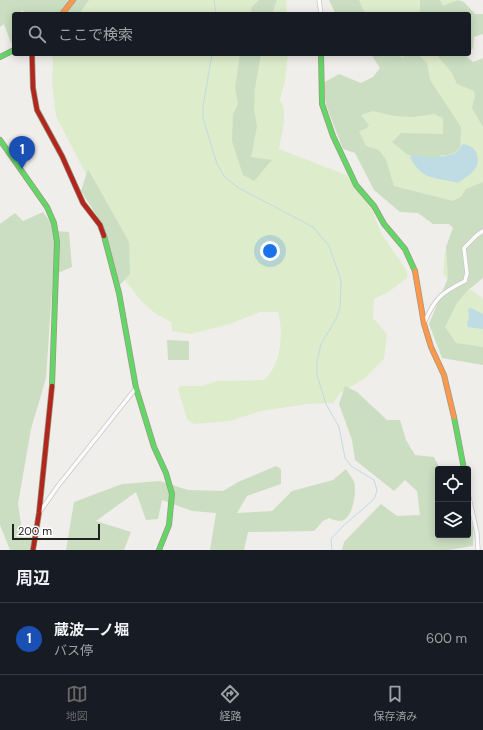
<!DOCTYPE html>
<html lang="ja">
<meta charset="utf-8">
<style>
body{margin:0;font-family:"DM Sans","Noto Sans JP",sans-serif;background:#242831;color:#f1f3f6}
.controls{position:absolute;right:12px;bottom:12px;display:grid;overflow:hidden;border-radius:4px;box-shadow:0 2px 10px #0003}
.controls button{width:36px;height:36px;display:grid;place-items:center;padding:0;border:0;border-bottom:1px solid #363941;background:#171b24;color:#f1f3f6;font:20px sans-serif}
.scale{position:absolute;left:12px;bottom:10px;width:88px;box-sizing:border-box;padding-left:4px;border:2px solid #222;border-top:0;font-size:11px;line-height:14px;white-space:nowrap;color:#222;-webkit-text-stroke:3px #fff;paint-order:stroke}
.you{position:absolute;left:270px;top:251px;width:14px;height:14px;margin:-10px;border:3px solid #fff;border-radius:50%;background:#1a73e8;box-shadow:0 0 0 6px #1a73e833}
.badge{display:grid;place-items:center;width:26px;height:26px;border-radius:50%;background:#6a6968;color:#fff;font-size:13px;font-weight:700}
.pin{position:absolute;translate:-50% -33px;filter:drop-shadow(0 1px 2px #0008)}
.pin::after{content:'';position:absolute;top:21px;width:14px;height:12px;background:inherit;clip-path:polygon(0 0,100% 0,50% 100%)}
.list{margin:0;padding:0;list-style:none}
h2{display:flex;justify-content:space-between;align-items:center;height:52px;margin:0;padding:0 16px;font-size:17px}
h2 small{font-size:13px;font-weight:400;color:#9ea1a6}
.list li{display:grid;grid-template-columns:26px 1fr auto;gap:12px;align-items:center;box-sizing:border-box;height:72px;padding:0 16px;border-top:1px solid #363941}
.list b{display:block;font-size:15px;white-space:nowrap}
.list p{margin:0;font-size:13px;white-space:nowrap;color:#9ea1a6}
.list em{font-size:13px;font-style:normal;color:#9ea1a6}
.icon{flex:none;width:22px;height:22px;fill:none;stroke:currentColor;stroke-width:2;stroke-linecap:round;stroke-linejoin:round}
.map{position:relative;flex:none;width:483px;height:550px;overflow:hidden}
.search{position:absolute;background:#171b24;box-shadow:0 2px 10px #0003;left:12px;right:12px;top:12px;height:44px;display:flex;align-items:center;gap:10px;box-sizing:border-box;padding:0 14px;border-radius:4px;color:#9ea1a6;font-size:15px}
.sheet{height:124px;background:#171b24}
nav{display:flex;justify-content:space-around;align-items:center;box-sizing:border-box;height:56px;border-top:1px solid #363941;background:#171b24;font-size:11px;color:#9ea1a6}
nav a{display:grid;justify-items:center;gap:2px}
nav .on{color:#6a6968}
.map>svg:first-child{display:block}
</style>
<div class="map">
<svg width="483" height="550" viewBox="0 0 483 550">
<rect width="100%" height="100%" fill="#f0eeeb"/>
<g fill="#ddeccb">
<path d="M81 0H286L287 14H69Z"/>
<path d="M329 0H455L456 14H335Z"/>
<path d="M49 54H288L285 81 280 100C289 113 281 135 279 149L346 175 371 207 381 233 407 271V278L390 291 374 299 373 318 387 334 384 359 364 379 340 393 333 403 308 404 261 411 230 421 194 424 187 419 178 389 180 386H201L217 381 264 380C281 365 284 333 278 312H260L230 324 190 334 172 331 171 322 156 314 141 301 124 279 93 188 56 116 52 83 53 58Z"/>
<path d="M370 54H452L483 77V228L451 285 443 273 445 252 455 233 452 223 377 188 350 106 385 108 380 65Z"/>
<path d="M472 290 483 299V356L449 345 438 329 459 291Z"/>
</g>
<g fill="#cbdec1">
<path d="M0 0H89L79 14H37L36 12 27 14 22 10 19 14H14V43H11L4 24 0 27Z"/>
<path d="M259 0H277L272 14H252L251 8Z"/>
<path d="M329 0H359L365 14H336Z"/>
<path d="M420 0H440L443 6 458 0 464 2 475 14H483V34L474 37 473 48 469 53V14H420Z"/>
<path d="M240 54H261L255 88 254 109 257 126 251 157 272 160 254 181 243 175 232 141 233 114 238 104 235 88Z"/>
<path d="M371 54H394L404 58 403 54H417L427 63 430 80 461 127 460 147 456 152 447 155H442L436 158 419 157 408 155 392 142 401 133 443 134V118L434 114 413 117 394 116 373 111 361 115 369 125 367 128 359 131 366 146 379 150 386 160 394 186 453 201 461 197 466 189 483 182V278L467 291 457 303 445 327 456 343 483 347V365L442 358 429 324 448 278 446 247 453 228 449 224H433L418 213 400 212 374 190 355 153 343 149 326 105 323 83 339 74 361 83 373 77 380 68Z"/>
<path d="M436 54H469L467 57 473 62 483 58V127L472 108 475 96 474 91 457 84 452 73Z"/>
<path d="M88 169 129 242 130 274 120 285 110 250 97 216 81 191Z"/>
<path d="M43 212 57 231 69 232 72 267 53 275 46 378 31 429 18 504 23 537H33L31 550H10L0 525V224L15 213 23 221Z"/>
<path d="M167 340 189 341V360H168Z"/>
<path d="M345 386 357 392 387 420H400L406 440 415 455 434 457 440 469H438V535H468V510L473 528V546L449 550H342L344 542 381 504 397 516 420 515 417 491 405 480 394 491 355 460 352 440 339 404Z"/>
<path d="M276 466 281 469V484L247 496 237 513 272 511 292 491 333 480 346 469C348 473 353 478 354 482 357 492 353 515 344 520 339 522 333 520 329 518L323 521 314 531 248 532 244 550H210L216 513 192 511 162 500 158 519 146 520 136 492 96 521 131 532 124 550H66L74 502 122 484 160 481 188 490 223 491 238 482Z"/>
</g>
<g fill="#bfdbe3">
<path d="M463 144C469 145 473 147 476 152 483 168 469 175 458 183 434 176 423 182 410 157L413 155C422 158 449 158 457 152 459 150 461 146 463 144Z"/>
<path d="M471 308 483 314V329L468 327 467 324 469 318 468 309Z"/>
</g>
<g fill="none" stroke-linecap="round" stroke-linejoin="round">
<g stroke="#bfdbe3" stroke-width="1">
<path d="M214 0 216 14"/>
<path d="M212 54 203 107V118L217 164 224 176 237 187 313 227 329 246 341 280 340 308 336 319 321 344 317 361V375L326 404 339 427 345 458 351 466 374 480 377 490 375 497 371 502 343 526 331 539 332 550"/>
</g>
<g stroke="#c9c8c7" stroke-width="5">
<g id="street">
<path d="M319 0 321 14"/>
<path d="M424 323C435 298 441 293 465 281L467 273 464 248 477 235 483 231"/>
<path d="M468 493 477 533 478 550"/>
<path d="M39 513 58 486 136 388"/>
</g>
</g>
<g stroke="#999a82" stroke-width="6">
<g id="fast">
<path d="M321 54 322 104 333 136 356 185 374 206 384 224 405 249 415 271"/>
<path d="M0 57 14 50"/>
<path d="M0 140 47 207 54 223 57 242 52 386"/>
<path d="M104 236 119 293 136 388 154 447 166 473 172 494 169 525 159 550"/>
<path d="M454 417 464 469"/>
</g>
</g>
<g stroke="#999a82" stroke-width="6">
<g id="slow">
<path d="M62 14 73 0"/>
<path d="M415 271 424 324 431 347 444 375 454 417"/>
</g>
</g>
<g stroke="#999a82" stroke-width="6">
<g id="jam">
<path d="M32 54 33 88 37 110 62 156 83 203 100 225 104 236"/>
<path d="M33 550 39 513 52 386"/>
</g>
</g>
<use href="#street" stroke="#fdfcfc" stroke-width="3.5"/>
<use href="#fast" stroke="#63d668" stroke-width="4.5"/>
<use href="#slow" stroke="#ff974d" stroke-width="4.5"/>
<use href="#jam" stroke="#b3261e" stroke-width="4.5"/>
</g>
</svg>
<div class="controls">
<button><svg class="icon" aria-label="locate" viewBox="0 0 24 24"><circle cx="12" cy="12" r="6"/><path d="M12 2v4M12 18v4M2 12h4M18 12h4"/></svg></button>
<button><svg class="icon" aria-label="layers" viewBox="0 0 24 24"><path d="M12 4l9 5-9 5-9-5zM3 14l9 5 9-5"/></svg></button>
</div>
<div class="scale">200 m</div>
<div class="you"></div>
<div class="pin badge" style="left:22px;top:169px;background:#1a4fb4">1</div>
<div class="search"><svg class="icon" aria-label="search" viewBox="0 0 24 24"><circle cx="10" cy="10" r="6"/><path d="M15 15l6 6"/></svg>ここで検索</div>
</div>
<section class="sheet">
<h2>周辺<small></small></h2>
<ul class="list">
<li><span class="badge" style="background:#1a4fb4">1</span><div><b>蔵波一ノ堀</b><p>バス停</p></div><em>600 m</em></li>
</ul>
</section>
<nav>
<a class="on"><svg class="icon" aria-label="map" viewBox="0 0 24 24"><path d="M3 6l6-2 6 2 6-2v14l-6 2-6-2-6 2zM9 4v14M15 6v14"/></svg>地図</a>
<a><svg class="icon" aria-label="directions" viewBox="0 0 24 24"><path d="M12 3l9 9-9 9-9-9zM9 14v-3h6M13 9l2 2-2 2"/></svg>経路</a>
<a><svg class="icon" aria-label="saved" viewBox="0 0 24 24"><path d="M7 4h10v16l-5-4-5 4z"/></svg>保存済み</a>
</nav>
